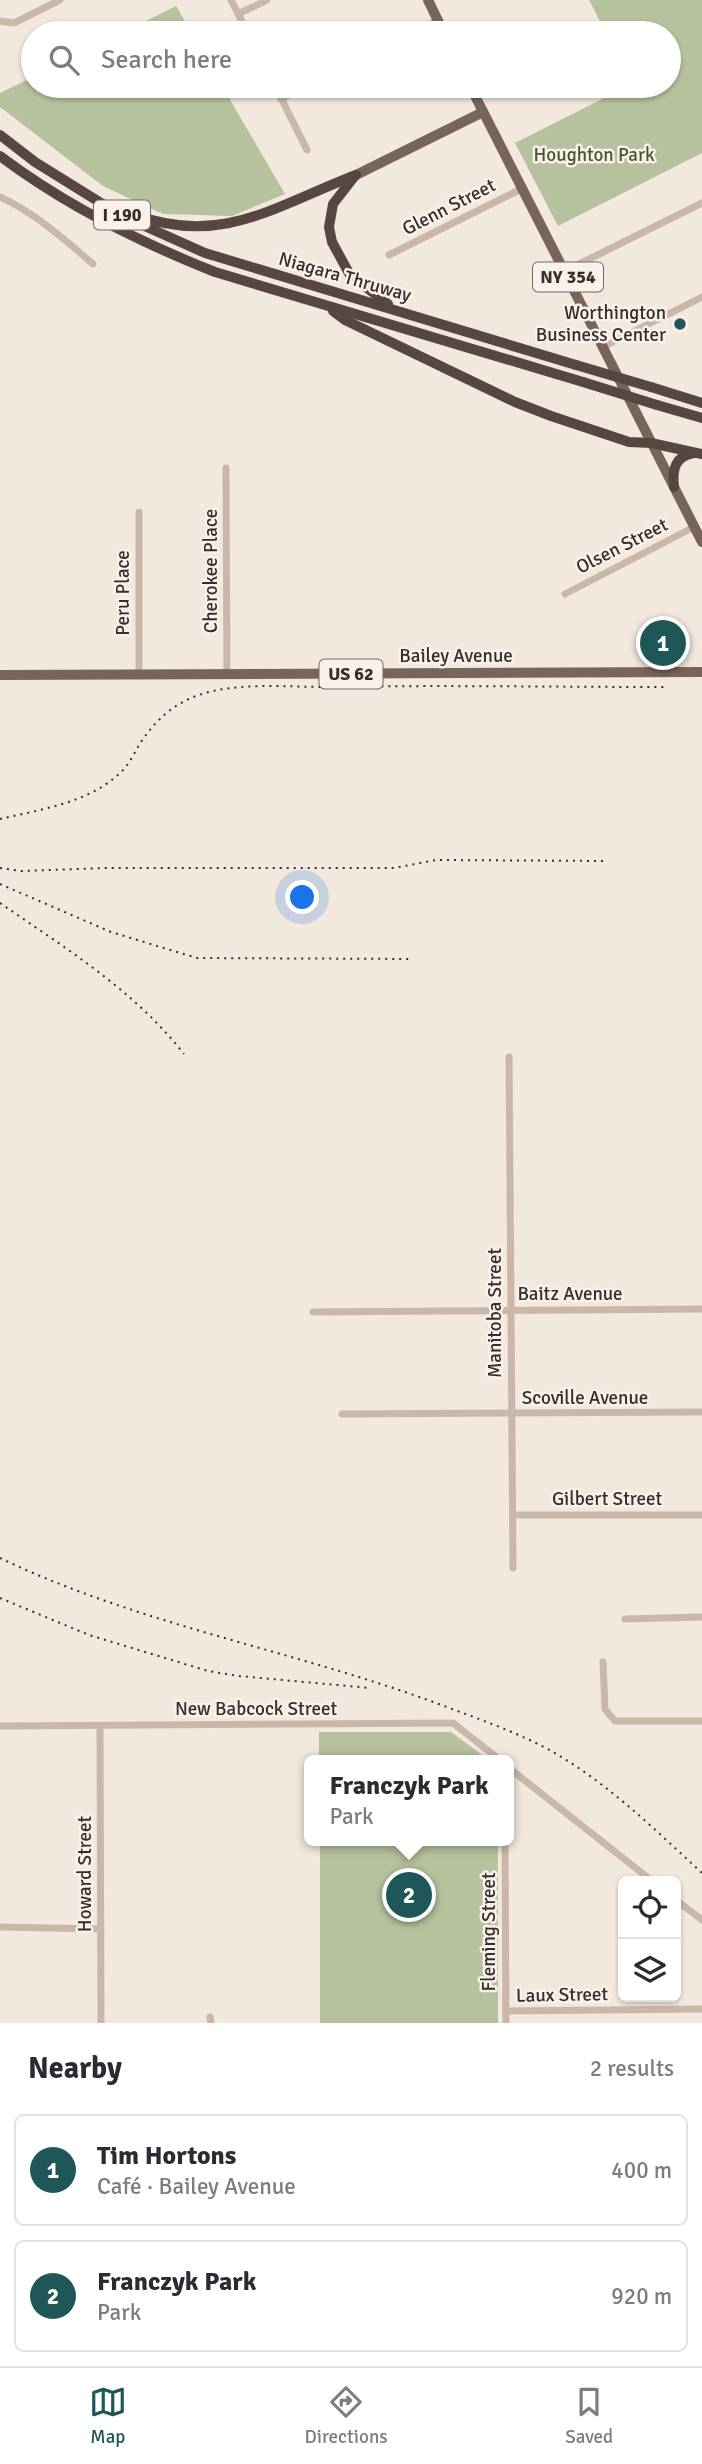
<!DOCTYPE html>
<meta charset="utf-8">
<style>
body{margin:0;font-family:Signika,sans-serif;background:#f2f2f3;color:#2b2b33}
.controls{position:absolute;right:21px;bottom:21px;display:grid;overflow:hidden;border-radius:10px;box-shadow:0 2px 5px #0004}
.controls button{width:63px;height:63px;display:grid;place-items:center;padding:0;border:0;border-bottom:2px solid #e1e1e2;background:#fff;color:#2b2b33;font:35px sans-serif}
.you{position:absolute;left:303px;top:898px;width:24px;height:24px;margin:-18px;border:5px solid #fff;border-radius:50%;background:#1a73e8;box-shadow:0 0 0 10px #1a73e833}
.badge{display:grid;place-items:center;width:46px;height:46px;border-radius:50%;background:#1f5658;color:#fff;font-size:23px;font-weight:700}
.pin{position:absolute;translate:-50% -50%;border:4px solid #fff;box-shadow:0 2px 7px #0006}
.popup{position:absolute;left:304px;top:1755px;width:210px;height:91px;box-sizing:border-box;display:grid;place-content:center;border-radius:10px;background:#fff;filter:drop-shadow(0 2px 5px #0005);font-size:23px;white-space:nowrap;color:#7c7c81}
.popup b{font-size:26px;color:#2b2b33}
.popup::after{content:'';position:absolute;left:50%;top:100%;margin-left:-14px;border:14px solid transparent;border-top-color:#fff}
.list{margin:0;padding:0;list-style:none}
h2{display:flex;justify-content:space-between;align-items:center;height:91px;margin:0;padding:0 28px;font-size:30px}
h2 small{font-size:23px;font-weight:400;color:#7c7c81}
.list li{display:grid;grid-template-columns:46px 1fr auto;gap:21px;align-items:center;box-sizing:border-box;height:112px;margin:0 14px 14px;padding:0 14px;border:2px solid #e1e1e2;border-radius:10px}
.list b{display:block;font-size:26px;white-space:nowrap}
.list p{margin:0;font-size:23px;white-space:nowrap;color:#7c7c81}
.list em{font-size:23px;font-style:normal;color:#7c7c81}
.icon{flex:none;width:38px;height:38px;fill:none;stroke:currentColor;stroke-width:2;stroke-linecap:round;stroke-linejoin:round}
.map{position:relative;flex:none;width:702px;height:2023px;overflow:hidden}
.search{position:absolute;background:#fff;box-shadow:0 2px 5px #0004;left:21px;right:21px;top:21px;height:77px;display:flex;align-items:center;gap:18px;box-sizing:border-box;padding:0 24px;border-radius:38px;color:#7c7c81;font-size:26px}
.sheet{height:343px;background:#fff}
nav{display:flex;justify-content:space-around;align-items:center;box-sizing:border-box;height:98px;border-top:2px solid #e1e1e2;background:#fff;font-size:19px;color:#7c7c81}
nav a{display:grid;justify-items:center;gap:4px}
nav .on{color:#1f5658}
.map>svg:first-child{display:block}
</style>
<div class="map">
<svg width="702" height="2023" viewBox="0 0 702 2023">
<rect width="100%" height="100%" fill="#f2e8dd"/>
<g fill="#b6c19d">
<path d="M589 0H702V153L558 226 515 143 628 86H669V33H606Z"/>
<path d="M176 6 192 33H122Z"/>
<path d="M33 77V86H222L285 194 232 216 163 214 103 186 0 107V93Z"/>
<path d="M319 1732H451L489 1760H319Z"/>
<rect x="320" y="1841" width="178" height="182"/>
</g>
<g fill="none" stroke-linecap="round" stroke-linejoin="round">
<g stroke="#cab7a9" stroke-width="7">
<path d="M231 0 248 33"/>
<path d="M238 14 267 0"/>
<path d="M0 21 14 23 60 0"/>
<path d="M411 33 438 20"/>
<path d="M275 86 307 150"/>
<path d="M281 99 307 86"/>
<path d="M0 197C35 213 64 239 93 264"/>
<path d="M389 255 523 188"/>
<path d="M565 271 702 203"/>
<path d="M603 347 702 297"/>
<path d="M226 468 227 674"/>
<path d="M565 594 694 527"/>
<path d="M139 674V512"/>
<path d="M509 1057 513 1568"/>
<path d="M313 1312 702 1309"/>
<path d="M342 1414 702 1412"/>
<path d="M513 1515H702"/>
<path d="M625 1619 702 1617"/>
<path d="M603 1662 605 1709 615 1721H702"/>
<path d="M0 1726 453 1723 500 1760"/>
<path d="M100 1726 101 2023"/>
<path d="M509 1768 652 1881"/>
<path d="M505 1841 506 2023"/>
<path d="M676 1900 702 1920"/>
<path d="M0 1927 101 1929"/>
<path d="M506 2011 702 2009"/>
<path d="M210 2017 211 2023"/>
</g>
<g stroke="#79645a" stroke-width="10">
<path d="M428 0 444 33"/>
<path d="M470 86 702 542"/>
<path d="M356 175 483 112"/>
<path d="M0 675 702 672"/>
</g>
<g stroke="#584740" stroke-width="10">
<path d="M0 135 35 162 101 203 129 219 205 253 576 365"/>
<path d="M0 156C65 205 139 242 215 272L583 382"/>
<path d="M354 177 333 204 329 227 332 242 350 275 388 304"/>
<path d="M136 215C222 247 279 204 356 175"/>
<path d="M333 311 345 320 515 402 551 416 629 442 651 443 702 454"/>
<path d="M651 387 702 403"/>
<path d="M657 405 702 418"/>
<path d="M674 487C672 469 675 456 694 453"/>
</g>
<g stroke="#372d29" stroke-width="2" stroke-dasharray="2 5" stroke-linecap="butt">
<path d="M0 819C42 809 90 803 122 771 129 764 134 754 139 745 154 722 172 704 199 695 236 682 287 687 326 687 439 685 552 687 665 687"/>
<path d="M0 868 21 871 106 868H394L436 860 605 861"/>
<path d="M0 884 111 932 197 958 413 959"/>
<path d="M0 903C65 948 134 990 184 1054"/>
<path d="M0 1558C144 1627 304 1652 452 1709 482 1720 512 1731 540 1745 602 1777 652 1827 702 1873"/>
<path d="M0 1598 89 1635 208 1671 239 1676 370 1688"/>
</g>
<g stroke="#584740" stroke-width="10">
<path d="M576 365 651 387"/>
<path d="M583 382 657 405"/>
</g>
</g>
<circle fill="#1f5658" stroke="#faf2ea" stroke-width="2.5" cx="680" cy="324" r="7"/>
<g text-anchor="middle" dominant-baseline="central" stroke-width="5" stroke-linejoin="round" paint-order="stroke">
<g fill="#faf2ea" stroke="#726863" stroke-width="2">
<rect x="94" y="200.5" width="56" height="29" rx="5"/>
<rect x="533" y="262.5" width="70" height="29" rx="5"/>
<rect x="319.5" y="659.5" width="63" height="29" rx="5"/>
</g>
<g font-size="18" font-weight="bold" fill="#372d29">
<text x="122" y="215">I 190</text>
<text x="568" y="277">NY 354</text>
<text x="351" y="674">US 62</text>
</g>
<g font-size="19" fill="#48552d" stroke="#faf2ea">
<text x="594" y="155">Houghton Park</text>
</g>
<g font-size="19" fill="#372d29" stroke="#faf2ea">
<text transform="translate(449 207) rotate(-27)">Glenn Street</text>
<text transform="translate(345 277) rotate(16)">Niagara Thruway</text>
<text transform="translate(622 546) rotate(-27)">Olsen Street</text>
<text transform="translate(211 571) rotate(-90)">Cherokee Place</text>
<text transform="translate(123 593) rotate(-90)">Peru Place</text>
<text x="456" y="656">Bailey Avenue</text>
<text x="570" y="1294">Baitz Avenue</text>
<text transform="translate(495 1313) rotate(-90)">Manitoba Street</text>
<text x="585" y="1398">Scoville Avenue</text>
<text x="607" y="1499">Gilbert Street</text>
<text x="256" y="1709">New Babcock Street</text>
<text transform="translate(85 1874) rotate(-90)">Howard Street</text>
<text transform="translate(489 1932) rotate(-90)">Fleming Street</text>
<text transform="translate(562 1995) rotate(-1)">Laux Street</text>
</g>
<g font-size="19" fill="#372d29" stroke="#faf2ea" text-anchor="end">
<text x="666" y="313">Worthington<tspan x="666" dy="22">Business Center</tspan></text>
</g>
</g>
</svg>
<div class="controls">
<button><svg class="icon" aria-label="locate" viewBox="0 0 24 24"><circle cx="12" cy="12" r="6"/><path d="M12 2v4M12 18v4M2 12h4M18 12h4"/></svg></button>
<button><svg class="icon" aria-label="layers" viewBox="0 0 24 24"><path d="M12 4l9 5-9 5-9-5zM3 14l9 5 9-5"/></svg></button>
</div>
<div class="you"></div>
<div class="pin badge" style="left:663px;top:643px">1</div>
<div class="pin badge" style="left:409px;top:1895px">2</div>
<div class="popup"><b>Franczyk Park</b>Park</div>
<div class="search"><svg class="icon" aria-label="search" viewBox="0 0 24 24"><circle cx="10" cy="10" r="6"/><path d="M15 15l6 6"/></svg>Search here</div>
</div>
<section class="sheet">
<h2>Nearby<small>2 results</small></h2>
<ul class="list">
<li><span class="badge">1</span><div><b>Tim Hortons</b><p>Café · Bailey Avenue</p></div><em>400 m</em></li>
<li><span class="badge">2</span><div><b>Franczyk Park</b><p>Park</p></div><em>920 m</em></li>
</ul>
</section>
<nav>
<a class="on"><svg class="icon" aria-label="map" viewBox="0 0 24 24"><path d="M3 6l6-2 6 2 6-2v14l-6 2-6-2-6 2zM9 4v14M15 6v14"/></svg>Map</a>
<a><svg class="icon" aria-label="directions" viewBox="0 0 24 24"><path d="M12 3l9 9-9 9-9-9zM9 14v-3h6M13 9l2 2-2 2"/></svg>Directions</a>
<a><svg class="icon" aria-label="saved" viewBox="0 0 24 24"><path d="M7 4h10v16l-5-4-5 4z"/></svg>Saved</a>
</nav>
